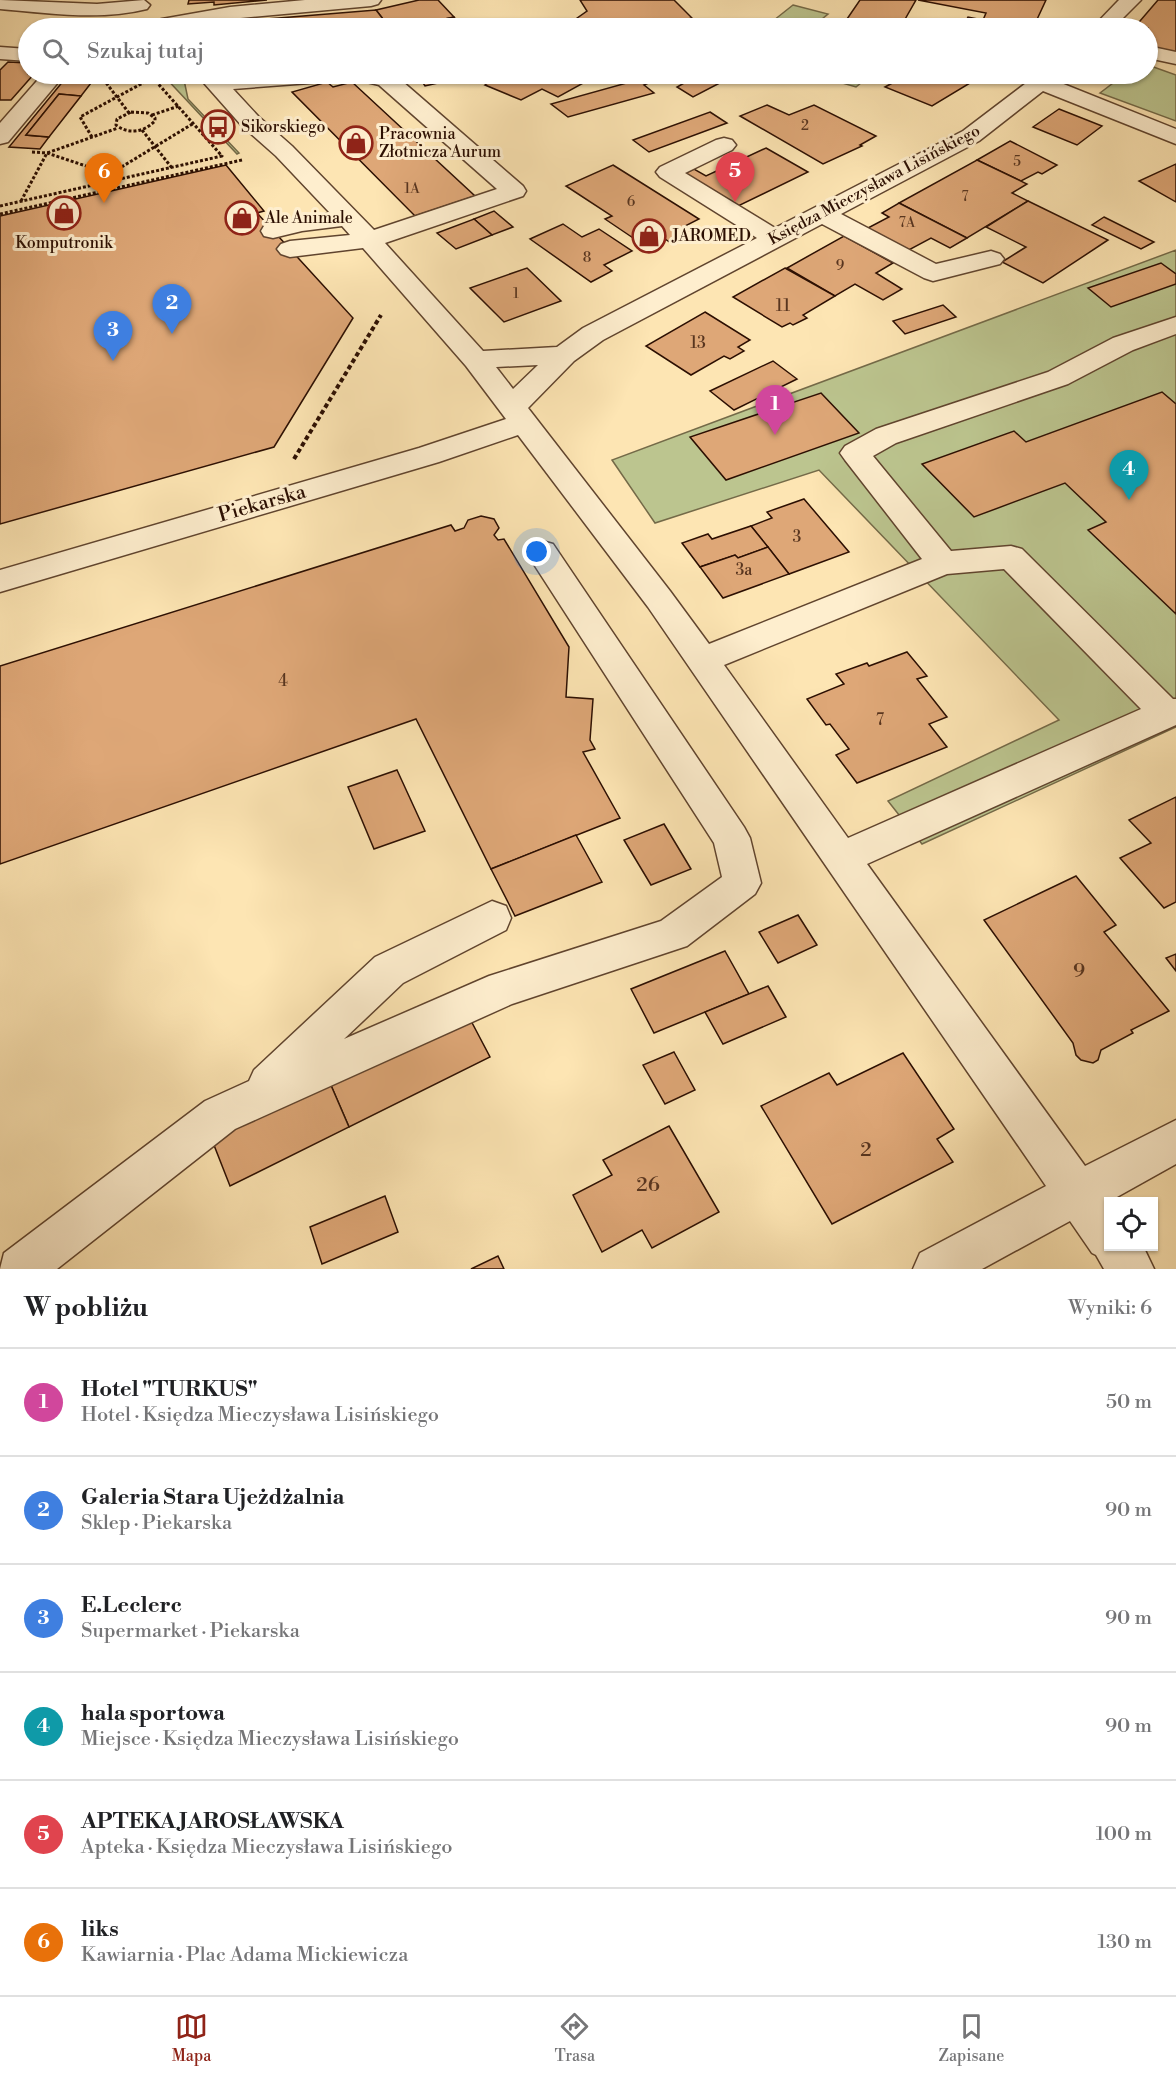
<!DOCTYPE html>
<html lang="pl">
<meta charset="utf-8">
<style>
body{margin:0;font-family:"Libre Bodoni",serif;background:#f6f6f6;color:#202124}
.controls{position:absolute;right:18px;bottom:18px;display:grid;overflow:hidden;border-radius:0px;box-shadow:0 2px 4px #0004}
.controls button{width:54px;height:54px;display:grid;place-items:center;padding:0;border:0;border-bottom:2px solid #e0e0e0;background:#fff;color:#202124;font:30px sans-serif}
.you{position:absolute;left:537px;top:552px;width:21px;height:21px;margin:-15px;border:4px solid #fff;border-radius:50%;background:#1a73e8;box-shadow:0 0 0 9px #1a73e833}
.badge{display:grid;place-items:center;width:39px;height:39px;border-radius:50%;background:#8f2418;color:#fff;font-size:20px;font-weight:700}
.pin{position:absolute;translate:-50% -50px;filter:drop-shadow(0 2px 3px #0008)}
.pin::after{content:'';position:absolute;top:32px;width:21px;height:18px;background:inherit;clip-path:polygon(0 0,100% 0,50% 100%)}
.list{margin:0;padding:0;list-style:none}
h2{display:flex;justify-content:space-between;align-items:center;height:78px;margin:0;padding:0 24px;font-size:26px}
h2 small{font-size:20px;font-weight:400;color:#757577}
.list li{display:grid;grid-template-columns:39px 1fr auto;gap:18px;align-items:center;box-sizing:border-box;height:108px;padding:0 24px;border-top:2px solid #e0e0e0}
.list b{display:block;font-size:22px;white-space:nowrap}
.list p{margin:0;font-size:20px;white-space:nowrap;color:#757577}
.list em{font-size:20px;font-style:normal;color:#757577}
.icon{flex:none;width:33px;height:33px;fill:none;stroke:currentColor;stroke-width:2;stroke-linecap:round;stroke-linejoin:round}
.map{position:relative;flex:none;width:1176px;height:1269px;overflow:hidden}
.search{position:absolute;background:#fff;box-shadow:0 2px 4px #0004;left:18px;right:18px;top:18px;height:66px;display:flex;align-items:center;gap:15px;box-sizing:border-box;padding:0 21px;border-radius:33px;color:#757577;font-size:22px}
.sheet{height:726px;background:#fff}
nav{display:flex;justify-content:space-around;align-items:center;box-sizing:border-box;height:84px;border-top:2px solid #e0e0e0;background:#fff;font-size:16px;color:#757577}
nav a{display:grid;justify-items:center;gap:3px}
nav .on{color:#8f2418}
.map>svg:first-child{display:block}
</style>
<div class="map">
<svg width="1176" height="1269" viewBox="0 0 1176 1269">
<rect width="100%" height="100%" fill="#fde5b3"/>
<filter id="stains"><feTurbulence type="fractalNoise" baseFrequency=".00333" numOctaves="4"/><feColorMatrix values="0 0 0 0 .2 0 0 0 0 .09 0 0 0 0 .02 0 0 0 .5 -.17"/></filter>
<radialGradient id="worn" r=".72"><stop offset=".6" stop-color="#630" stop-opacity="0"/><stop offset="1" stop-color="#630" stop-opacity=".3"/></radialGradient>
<g fill="#bcc58f" stroke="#746a48" stroke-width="1.5">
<path d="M793 5 828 14 811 28H764Z"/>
<path d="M1148 65 1176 75V121L1100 93 1125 74H1148Z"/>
<path d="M162 74H177L184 80 188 99 239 153 237 154Z"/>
<path d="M811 74H872L856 87Z"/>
<path d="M1176 250V727L922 844 888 801 1059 720 819 470 655 523 612 460Z"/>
</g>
<g fill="#dea777" stroke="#2c0f02" stroke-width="1.5">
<path d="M189 0H267L214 5V2L188 4Z"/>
<path d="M419 0H438L454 17 402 28H390L376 10Z"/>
<path d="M580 0H674L692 18 684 20 692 28H563L587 11Z"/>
<path d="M860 0H916L900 28 847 19Z"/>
<path d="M918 0H1046L1033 28H962L968 17 983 20 986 13Z"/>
<path d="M1158 0H1176V52L1148 47V28H1134Z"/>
<path d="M376 10 390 28H268L267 19Z"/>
<path d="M454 17 461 28H402Z"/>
<path d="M245 22 246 28H223L229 24Z"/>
<path d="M8 62 28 63V74H34L11 100H0V70Z"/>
<path d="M69 74H98L81 96 59 94 26 135 49 137 40 149 9 147Z"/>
<path d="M417 74H453L456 79 425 86Z"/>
<path d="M501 74H613L601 81 594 77 558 97 542 89 521 100 485 85Z"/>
<path d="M700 74H737L693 97 677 87Z"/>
<path d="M909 74H985L932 106 885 87Z"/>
<path d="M648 77 653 81 644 85 654 93 568 117 551 104Z"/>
<path d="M327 82 333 87 352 82 475 196 415 216 292 92Z"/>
<path d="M59 94 81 96 49 137 26 135Z"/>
<path d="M767 105 789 115 814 105 876 136 860 145 862 146 823 164 740 116Z"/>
<path d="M1059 109 1102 126 1077 145 1033 127Z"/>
<path d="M710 112 727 123 649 152 633 140Z"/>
<path d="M1010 141 1014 143 1057 165 1042 174 1038 172 1021 181 977 160Z"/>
<path d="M766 148 808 172 734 208 681 175 694 169 706 176Z"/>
<path d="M977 160 1027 184 1012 193 1028 201 967 238 899 203Z"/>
<path d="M1176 164V202L1139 181Z"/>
<path d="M226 165 264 211 257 213 353 318 274 447 0 524V216Z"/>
<path d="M613 165 699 219 685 226 694 232 671 243 662 237 645 246 605 219 612 216 566 186Z"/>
<path d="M1028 201 1108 240 1043 283 1002 262 1026 247 986 227Z"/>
<path d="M899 203 967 238 950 248 931 238 907 251 866 229 889 217 882 213Z"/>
<path d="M494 211 513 227 492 235 474 219Z"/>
<path d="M1104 217 1154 242 1141 249 1092 225Z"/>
<path d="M474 219 492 235 456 249 437 233Z"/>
<path d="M563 224 582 237 599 229 632 251 604 265 612 271 591 282 530 239Z"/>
<path d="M844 236 893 263 876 273 902 289 883 300 855 284 835 296 787 268Z"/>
<path d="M1161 263 1176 274V284L1111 307 1088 288Z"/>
<path d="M527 268 561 301 504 322 470 288Z"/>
<path d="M785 268 835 296 803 315 807 318 793 325 790 323 782 327 733 297Z"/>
<path d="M943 305 956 317 905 334 893 321Z"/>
<path d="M705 312 750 340 738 347 744 351 730 359 724 356 691 375 646 346Z"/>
<path d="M773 361 797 379 734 410 710 391Z"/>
<path d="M1162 392 1176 404V614L1088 530 1106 522 1065 483 974 517 922 464 1014 431 1026 442Z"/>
<path d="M821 393 859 433 726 480 690 437Z"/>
<path d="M804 499 849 552 789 574 751 526 772 518 767 512Z"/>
<path d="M481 516 494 519 499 528 494 535 498 540 504 539 569 647 566 697 593 699 590 740 595 749 583 752 620 818 491 869 416 719 0 864V666L451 525 455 531 464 528 468 520Z"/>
<path d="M751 526 768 547 738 558 735 555 700 567 682 543 708 534 712 539Z"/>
<path d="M768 547 789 574 723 598 700 567 735 555 738 558Z"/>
<path d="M907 652 927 676 917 679 947 717 929 724 947 747 857 783 836 755 849 749 830 724 826 725 807 699 844 684 836 674 867 663 869 666Z"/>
<path d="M397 770 425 831 374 849 348 787Z"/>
<path d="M1176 797V902L1164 908 1120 858 1151 843 1129 820Z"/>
<path d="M664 824 691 869 651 885 624 840Z"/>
<path d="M576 835 602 882 515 916 491 869Z"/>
<path d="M1076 876 1116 925 1104 932 1169 1011 1131 1030 1133 1033 1101 1050 1098 1060 1093 1063 1081 1060 1076 1055 1073 1043 984 920Z"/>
<path d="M798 915 817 945 778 963 759 932Z"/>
<path d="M725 951 749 994 654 1033 631 989Z"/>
<path d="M1176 954V971L1166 958Z"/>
<path d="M768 986 786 1017 723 1044 705 1012Z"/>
<path d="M469 1017 490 1057 349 1127 330 1083Z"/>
<path d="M674 1052 695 1090 665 1104 643 1065Z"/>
<path d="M903 1053 954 1129 937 1139 953 1162 832 1224 761 1106 829 1073 837 1085Z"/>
<path d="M330 1083 349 1127 230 1186 212 1140Z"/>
<path d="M669 1126 719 1212 652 1248 642 1230 602 1252 573 1195 612 1175 603 1160Z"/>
<path d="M385 1196 398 1232 322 1264 310 1227Z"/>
<path d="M498 1256 504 1269H471Z"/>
</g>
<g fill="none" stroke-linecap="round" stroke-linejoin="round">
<g stroke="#60442e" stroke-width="3">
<g id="minor">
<path d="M0 0 97 4 144 0 150 5 147 9C99 21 49 13 0 9Z"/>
<path d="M305 0H381L378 4 371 6 230 19 177 28H154L152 25 155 21 162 19 230 7Z"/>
<path d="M1119 0H1141L1113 28H1092Z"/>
<path d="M1148 46 1176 52V64L1148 58Z"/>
<path d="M0 47 28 49V61L0 59Z"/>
<path d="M43 74H65L8 142 0 144V123Z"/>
<path d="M196 74H219L222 77 264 74H347L344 79 336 81 233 89 258 116 292 146 374 230 497 189 379 85 354 79 351 74 395 75 523 186 526 191 523 196 385 243 483 351 557 347 583 328 757 238 660 177 656 172 660 167 716 140 724 138 732 140 736 145 732 150 685 173 775 228 963 131 1038 74H1062L1056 81 1176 129V144L1043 91 979 141 841 214 936 264 991 251 1000 254 1004 259 1000 264 933 281 924 278 822 224 603 340 574 361 528 408 670 591 709 644 922 559 845 460 840 453 845 446 876 429 1048 372 1113 338 1176 317V334L1133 350 1068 384 896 443 873 456 951 551 1011 546 1022 549 1173 699H1176V725L867 864 1085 1166 1176 1120V1164L1108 1202V1246H1143L1154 1269H1104L1096 1255 1092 1253 1070 1221 982 1269H913L920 1253 1046 1186 648 607 518 435 439 462 0 592V570L419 448 506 419 466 366 363 248 290 257 281 254 277 249 281 244 290 241 350 235 342 226 302 231 273 238 264 236 261 231 264 226 330 213 276 156 242 126ZM538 365 513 389 496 367ZM1004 569 1141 709 848 838 724 665 947 574Z"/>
<path d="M542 541 553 544 744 827 750 838 761 883 755 894 687 946 512 1004 235 1129 57 1269H0L4 1253 205 1101 249 1081 254 1070 375 957 492 901 506 906 511 918 506 930 403 983 344 1039 489 976 661 921 722 877 714 843 526 552 531 544Z"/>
</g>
</g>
<g stroke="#2c0f02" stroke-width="3" stroke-dasharray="3 2" stroke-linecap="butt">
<path d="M106 74 104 80 129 113"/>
<path d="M131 112 148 113 155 118V121C144 132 129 135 116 125L117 119Z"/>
<path d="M152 115 179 106"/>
<path d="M142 130 172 168"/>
<path d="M92 137 80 117 152 78"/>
<path d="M32 152 47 153 110 174 194 123"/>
<path d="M21 201 47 153 118 128"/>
<path d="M0 206 222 156 153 78 115 77 112 74"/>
<path d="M0 214 242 160"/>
</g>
<path stroke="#2c0f02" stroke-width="4" stroke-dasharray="4.5 3" stroke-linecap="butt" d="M294 459 381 315"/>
<use href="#minor" fill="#feeece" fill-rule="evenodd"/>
</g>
<defs>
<g id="bus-ring" transform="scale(1.725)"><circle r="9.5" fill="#feeece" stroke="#8f2418" stroke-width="1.5"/><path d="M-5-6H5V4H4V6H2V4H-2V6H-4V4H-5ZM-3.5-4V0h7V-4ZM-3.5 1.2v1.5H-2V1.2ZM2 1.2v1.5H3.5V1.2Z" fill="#8f2418"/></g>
<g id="shop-ring" transform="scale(1.725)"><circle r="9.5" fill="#feeece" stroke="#8f2418" stroke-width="1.5"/><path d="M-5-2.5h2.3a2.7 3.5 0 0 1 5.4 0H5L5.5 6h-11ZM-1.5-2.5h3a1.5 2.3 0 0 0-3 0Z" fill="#8f2418"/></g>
</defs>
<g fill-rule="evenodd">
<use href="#bus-ring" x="218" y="127"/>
<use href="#shop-ring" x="356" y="143"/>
<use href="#shop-ring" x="64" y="213"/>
<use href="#shop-ring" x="242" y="218"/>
<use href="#shop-ring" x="649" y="236"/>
</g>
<g text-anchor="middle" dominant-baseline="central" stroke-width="6" stroke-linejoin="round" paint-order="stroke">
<g font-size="14" fill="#58351f">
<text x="805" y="126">2</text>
<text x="1017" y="162">5</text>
<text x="412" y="189">1A</text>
<text x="965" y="197">7</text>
<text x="631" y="202">6</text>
<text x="907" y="223">7A</text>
<text x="587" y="258">8</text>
<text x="840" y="266">9</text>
<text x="516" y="294">1</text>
</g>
<g font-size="16" fill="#2c0f02" stroke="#feeece" text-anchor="start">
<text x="241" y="127">Sikorskiego</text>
<text x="379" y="134">Pracownia<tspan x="379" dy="18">Złotnicza Aurum</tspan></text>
<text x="265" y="218">Ale Animale</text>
<text x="672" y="236">JAROMED</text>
<text x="64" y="243" text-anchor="middle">Komputronik</text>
</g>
<g font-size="16" fill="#2c0f02" stroke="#feeece">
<text transform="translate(874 185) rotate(-28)">Księdza Mieczysława Lisińskiego</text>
</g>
<g font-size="16" fill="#58351f">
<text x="783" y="306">11</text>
<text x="698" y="343">13</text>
<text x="797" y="537">3</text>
<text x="744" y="570">3a</text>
<text x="283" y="681">4</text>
<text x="880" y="720">7</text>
</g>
<g font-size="20" fill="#2c0f02" stroke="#feeece">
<text transform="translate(262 504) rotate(-16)">Piekarska</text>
</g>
<g font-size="20" fill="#58351f">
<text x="1079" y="971">9</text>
<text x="866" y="1150">2</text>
<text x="648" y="1185">26</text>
</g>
</g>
<rect width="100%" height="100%" filter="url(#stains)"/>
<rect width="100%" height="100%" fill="url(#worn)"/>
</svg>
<div class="controls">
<button><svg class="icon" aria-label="locate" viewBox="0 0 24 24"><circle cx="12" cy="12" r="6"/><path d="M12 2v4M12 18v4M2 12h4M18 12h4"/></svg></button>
</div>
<div class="you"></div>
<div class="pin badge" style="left:775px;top:435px;background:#d1479c">1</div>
<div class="pin badge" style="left:172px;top:334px;background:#3f7fe0">2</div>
<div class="pin badge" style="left:113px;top:361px;background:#3f7fe0">3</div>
<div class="pin badge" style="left:1129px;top:500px;background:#0f9aa8">4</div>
<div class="pin badge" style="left:735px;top:202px;background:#e0444e">5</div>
<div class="pin badge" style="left:104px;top:203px;background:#e8710a">6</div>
<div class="search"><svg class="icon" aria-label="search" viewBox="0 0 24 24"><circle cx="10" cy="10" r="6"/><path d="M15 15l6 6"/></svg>Szukaj tutaj</div>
</div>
<section class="sheet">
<h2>W pobliżu<small>Wyniki: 6</small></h2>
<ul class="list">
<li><span class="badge" style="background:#d1479c">1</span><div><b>Hotel &quot;TURKUS&quot;</b><p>Hotel · Księdza Mieczysława Lisińskiego</p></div><em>50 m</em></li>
<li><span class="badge" style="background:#3f7fe0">2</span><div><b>Galeria Stara Ujeżdżalnia</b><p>Sklep · Piekarska</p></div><em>90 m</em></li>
<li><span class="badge" style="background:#3f7fe0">3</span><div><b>E.Leclerc</b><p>Supermarket · Piekarska</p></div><em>90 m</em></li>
<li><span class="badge" style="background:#0f9aa8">4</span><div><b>hala sportowa</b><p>Miejsce · Księdza Mieczysława Lisińskiego</p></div><em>90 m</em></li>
<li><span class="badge" style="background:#e0444e">5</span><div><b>APTEKA JAROSŁAWSKA</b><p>Apteka · Księdza Mieczysława Lisińskiego</p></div><em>100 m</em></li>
<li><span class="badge" style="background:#e8710a">6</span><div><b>liks</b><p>Kawiarnia · Plac Adama Mickiewicza</p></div><em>130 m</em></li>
</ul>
</section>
<nav>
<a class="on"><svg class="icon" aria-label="map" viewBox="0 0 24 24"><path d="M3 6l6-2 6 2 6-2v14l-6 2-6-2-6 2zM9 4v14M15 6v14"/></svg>Mapa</a>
<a><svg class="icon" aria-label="directions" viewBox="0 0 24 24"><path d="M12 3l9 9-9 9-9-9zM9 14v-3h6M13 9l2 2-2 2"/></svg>Trasa</a>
<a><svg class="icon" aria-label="saved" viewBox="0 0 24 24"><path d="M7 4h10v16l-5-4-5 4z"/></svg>Zapisane</a>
</nav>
